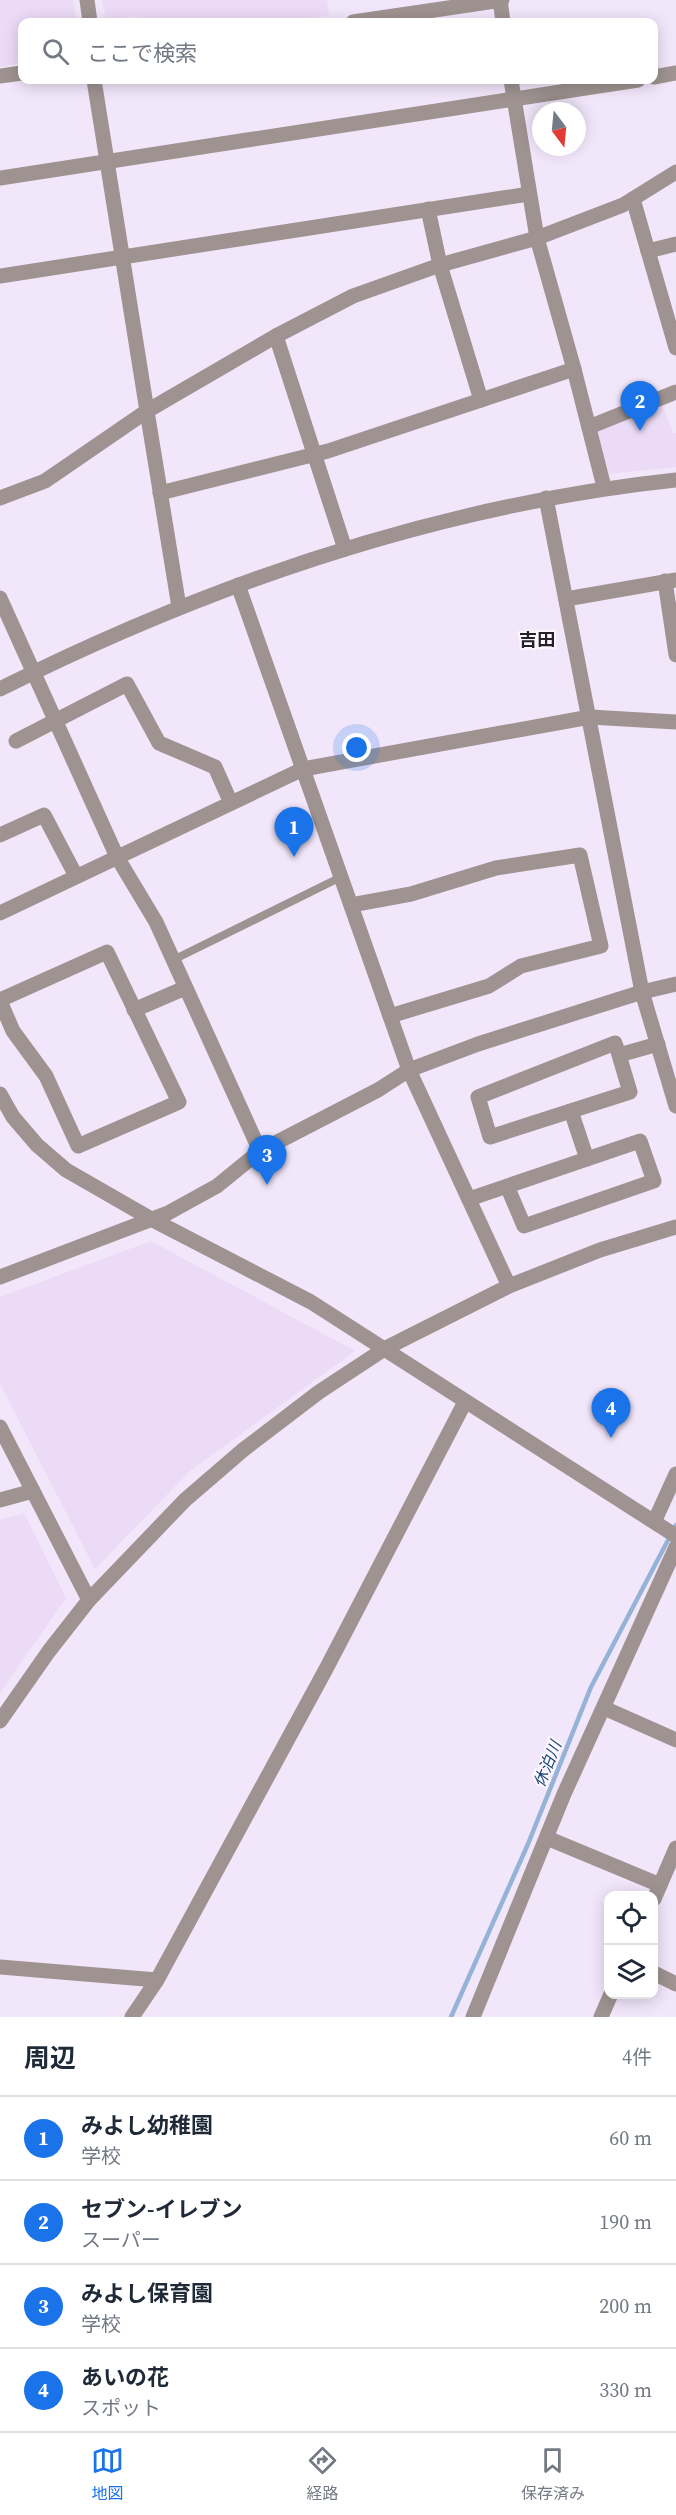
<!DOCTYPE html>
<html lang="ja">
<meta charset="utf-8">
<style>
body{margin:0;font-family:"Source Serif 4","Noto Sans JP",serif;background:#f2f2f3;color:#1f2937}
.controls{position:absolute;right:18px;bottom:18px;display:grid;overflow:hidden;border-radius:12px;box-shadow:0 3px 15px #0003}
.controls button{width:54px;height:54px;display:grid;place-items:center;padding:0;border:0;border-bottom:2px solid #e0e1e3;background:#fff;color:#1f2937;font:30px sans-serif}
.compass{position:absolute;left:532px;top:102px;width:54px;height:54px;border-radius:50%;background:#fff;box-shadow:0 3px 15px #0003;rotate:164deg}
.you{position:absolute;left:357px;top:748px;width:21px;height:21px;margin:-15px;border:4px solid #fff;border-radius:50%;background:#1a73e8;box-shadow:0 0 0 9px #1a73e833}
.badge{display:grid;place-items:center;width:39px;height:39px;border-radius:50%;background:#1a73e8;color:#fff;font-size:20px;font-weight:700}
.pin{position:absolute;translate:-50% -50px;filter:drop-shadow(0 2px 3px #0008)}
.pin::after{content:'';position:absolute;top:32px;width:21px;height:18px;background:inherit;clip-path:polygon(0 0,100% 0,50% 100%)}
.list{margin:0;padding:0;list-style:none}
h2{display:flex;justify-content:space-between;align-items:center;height:78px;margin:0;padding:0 24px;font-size:26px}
h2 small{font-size:20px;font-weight:400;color:#747a83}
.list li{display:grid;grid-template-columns:39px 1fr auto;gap:18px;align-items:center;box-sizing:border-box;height:84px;padding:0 24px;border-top:2px solid #e0e1e3}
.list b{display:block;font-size:22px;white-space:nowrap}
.list p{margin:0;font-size:20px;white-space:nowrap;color:#747a83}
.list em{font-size:20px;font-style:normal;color:#747a83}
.icon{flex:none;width:33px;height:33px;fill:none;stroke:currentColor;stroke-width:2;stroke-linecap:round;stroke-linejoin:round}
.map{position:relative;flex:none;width:676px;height:2017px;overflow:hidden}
.search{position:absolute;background:#fff;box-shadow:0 3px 15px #0003;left:18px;right:18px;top:18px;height:66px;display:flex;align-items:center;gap:15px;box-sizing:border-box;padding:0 21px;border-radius:12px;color:#747a83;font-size:22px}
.sheet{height:414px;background:#fff}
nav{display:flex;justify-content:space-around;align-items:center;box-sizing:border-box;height:84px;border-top:2px solid #e0e1e3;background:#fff;font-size:16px;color:#747a83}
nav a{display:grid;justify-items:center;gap:3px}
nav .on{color:#1a73e8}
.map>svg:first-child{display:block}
</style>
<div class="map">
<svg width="676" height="2017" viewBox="0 0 676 2017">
<rect width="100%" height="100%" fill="#f2e6fb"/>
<g fill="#ecdbf7">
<path d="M0 0H73L77 22H22V63L0 67Z"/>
<path d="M102 0H327L329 15 283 22H139L137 16 106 21Z"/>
<path d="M662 405 673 433H676V467L609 474 596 434 599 429Z"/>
<path d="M151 1241 355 1351 190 1471 95 1569 0 1384V1297Z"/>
<path d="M24 1513 66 1598 0 1693V1520Z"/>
</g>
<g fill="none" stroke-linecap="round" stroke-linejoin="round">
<path stroke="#94b3d6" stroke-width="4.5" d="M451 2017 528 1844 591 1687 676 1525"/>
<path stroke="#9e9390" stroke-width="8" d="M173 960 341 877"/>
<g stroke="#9e9390" stroke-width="15">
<path d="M500 0 503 22"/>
<path d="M654 77 676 73"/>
<path d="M511 80 537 238 574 369 604 487"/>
<path d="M0 178 638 80"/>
<path d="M633 199 676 348"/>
<path d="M428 209 440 265 481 400"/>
<path d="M648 251 676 244"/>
<path d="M0 276 529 194"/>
<path d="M276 336 345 549"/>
<path d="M147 411 179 607"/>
<path d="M589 427 676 392"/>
<path d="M160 493 328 451 574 369"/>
<path d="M0 498 45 481 147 411 276 336 353 296 440 265 537 238 623 205 676 172"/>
<path d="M546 498 642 992 676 1106"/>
<path d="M665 581 676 655"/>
<path d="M238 585 409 1070 509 1286"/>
<path d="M0 598 117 857 156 922 260 1151"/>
<path d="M566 599 676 580"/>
<path d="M16 741 127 684 159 743 215 767 231 803"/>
<path d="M0 835 44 815 76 876"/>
<path d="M351 905 411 894 496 868 580 855 601 946 521 966 489 986 390 1016"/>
<path d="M0 913 303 769 590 717 676 722"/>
<path d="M0 1000 107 952 179 1102 78 1146 46 1076 13 1031 0 1001"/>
<path d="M134 1010 185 988"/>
<path d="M619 1055 615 1043 478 1097 490 1137 630 1092 619 1055 658 1044"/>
<path d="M571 1111 587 1159"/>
<path d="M469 1199 640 1141 654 1181 524 1226 507 1186"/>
<path d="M0 1277 168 1213 217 1186 260 1151 378 1090 409 1070 478 1044 642 992 676 984"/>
<path d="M0 1427 89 1600"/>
<path d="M0 1500 33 1491"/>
<path d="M655 1520 676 1474"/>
<path d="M604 1708 676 1740"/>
<path d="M547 1838 660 1885"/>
<path d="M654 1899 676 1848"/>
<path d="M0 1967 157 1980"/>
<path d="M654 1973 676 1984"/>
<path d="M132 2017 157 1980 326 1669 465 1402"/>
<path d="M473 2017 564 1794 676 1547"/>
<path d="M601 2017 611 1994"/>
</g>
<g stroke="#9e9390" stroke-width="15">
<path d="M87 0 90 22"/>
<path d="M353 22 502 0"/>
<path d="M0 76 22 73"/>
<path d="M94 80 147 411"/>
<path d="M0 689C212 583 440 505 676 480"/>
<path d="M0 1094 13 1117 37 1145 66 1170 153 1220 311 1302 676 1536"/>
<path d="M0 1721 49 1651 89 1600 185 1500 243 1450 319 1392 386 1348 509 1286 600 1250 676 1227"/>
</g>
</g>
<g text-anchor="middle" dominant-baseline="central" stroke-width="4.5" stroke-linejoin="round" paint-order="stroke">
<g font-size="16" font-style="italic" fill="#184673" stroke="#fbf6ff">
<text transform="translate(547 1764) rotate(-68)">休泊川</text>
</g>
<g font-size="18" font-weight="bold" fill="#262129" stroke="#fbf6ff">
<text x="537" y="639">吉田</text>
</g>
</g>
</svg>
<div class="controls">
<button><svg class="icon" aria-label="locate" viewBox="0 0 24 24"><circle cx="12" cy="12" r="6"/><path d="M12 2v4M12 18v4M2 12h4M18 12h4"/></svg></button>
<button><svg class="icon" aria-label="layers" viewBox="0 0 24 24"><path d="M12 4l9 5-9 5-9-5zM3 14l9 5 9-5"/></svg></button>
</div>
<svg class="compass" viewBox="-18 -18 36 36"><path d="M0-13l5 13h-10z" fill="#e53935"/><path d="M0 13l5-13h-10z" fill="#747a83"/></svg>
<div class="you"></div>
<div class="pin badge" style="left:294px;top:857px">1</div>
<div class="pin badge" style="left:640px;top:431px">2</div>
<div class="pin badge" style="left:267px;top:1185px">3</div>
<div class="pin badge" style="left:611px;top:1438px">4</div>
<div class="search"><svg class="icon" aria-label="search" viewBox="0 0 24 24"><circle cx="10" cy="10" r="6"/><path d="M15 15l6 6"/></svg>ここで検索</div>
</div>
<section class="sheet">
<h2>周辺<small>4件</small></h2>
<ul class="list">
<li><span class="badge">1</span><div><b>みよし幼稚園</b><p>学校</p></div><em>60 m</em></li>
<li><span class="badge">2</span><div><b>セブン-イレブン</b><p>スーパー</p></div><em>190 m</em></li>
<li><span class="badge">3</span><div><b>みよし保育園</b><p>学校</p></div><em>200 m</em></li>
<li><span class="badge">4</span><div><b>あいの花</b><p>スポット</p></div><em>330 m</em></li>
</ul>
</section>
<nav>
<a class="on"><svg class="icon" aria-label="map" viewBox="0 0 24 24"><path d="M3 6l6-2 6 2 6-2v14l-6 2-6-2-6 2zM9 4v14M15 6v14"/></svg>地図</a>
<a><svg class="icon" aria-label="directions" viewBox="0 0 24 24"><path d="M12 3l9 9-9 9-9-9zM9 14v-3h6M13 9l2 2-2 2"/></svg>経路</a>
<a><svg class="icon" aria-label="saved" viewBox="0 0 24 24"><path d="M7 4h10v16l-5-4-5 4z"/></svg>保存済み</a>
</nav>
